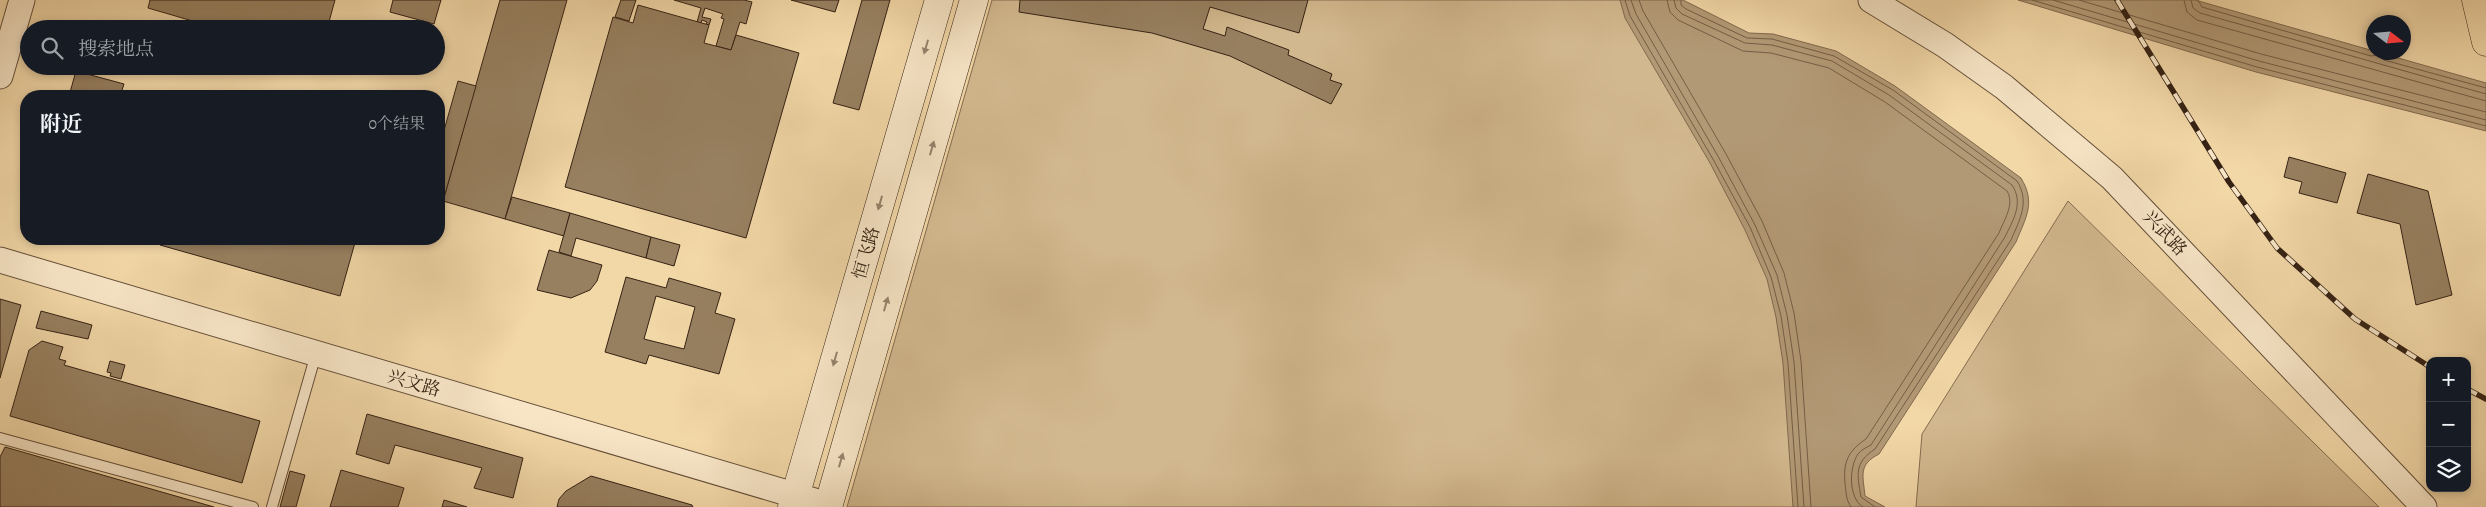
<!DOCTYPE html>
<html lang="zh">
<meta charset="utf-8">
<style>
body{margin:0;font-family:Alegreya,"Noto Serif SC",serif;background:#20242c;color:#f1f3f6}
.controls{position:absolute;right:15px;bottom:15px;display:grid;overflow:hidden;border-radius:10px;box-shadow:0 2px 8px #0003}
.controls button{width:45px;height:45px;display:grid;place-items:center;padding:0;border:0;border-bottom:1px solid #363941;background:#171b24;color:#f1f3f6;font:25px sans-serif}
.compass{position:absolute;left:2366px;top:15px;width:45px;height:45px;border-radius:50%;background:#171b24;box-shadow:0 2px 8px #0003;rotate:106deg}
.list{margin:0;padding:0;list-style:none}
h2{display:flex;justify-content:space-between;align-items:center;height:65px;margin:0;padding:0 20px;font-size:21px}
h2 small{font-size:16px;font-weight:400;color:#9ea1a6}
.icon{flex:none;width:28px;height:28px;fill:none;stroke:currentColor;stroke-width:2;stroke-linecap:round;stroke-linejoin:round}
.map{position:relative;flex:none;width:2486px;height:507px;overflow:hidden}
.search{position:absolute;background:#171b24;box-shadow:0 2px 8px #0003;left:20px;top:20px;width:425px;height:55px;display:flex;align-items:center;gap:12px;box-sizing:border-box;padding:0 18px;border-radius:28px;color:#9ea1a6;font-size:19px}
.panel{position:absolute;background:#171b24;box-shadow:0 2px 8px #0003;left:20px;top:90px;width:425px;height:155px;border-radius:20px}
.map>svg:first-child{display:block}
</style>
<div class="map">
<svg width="2486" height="507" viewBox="0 0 2486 507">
<rect width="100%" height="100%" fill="#f2d7a7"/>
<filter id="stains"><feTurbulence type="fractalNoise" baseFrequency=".004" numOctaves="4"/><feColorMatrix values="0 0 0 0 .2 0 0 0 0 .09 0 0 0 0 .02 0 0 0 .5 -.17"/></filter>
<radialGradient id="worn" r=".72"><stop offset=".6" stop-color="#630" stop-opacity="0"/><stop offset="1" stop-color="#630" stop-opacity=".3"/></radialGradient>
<g fill="#d2b88e" stroke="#846d51">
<path d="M992 0H1664L1759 206 1806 507H847Z"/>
<path d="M2068 201 2379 507H1916L1922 434Z"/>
</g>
<g fill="#b29975" stroke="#80694e">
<path d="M1620 0H1683L1749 33 1773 34 1836 51 1895 86 2021 178C2036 203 2026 217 2016 242L1879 454C1858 465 1863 475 1865 496L1885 507H1793L1783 363 1776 317 1767 279 1745 230 1710 163 1625 18Z"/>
<path d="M2018 0H2195L2486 83V131L2256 72Z"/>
</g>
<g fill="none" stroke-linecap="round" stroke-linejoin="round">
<g stroke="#745e44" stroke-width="1">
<path d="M1625 0 1630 16 1714 161 1750 227 1771 277 1781 316 1788 363 1798 507"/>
<path d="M1631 0 1636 14 1719 158 1755 225 1777 275 1787 315 1794 362 1804 507"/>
<path d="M1639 0 1643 11 1726 154 1762 221 1784 273 1794 313 1801 361 1811 507"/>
<path d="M1667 0 1670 12 1678 20 1743 51 1771 53 1829 68 1885 102 2007 191C2015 204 2004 220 1999 233L1866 439C1848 451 1843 462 1845 483 1846 492 1846 500 1851 507"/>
<path d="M1674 0 1676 8 1682 14 1745 43 1772 45 1832 61 1889 95 2012 185C2024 203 2013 220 2005 237L1871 445C1867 447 1861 450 1858 454 1849 467 1848 498 1863 507"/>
<path d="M1681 0V5L1686 9 1747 38 1772 39 1834 56 1893 90 2017 181C2030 202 2020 219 2011 240L1875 449C1854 463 1857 474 1861 497L1875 507"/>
<path d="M2032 0 2257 67 2486 126"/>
<path d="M2053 0 2259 61 2486 120"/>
<path d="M2079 0 2261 54 2486 112"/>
<path d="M2184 0 2187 12 2197 20 2486 101"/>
<path d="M2191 0 2193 8 2200 13 2486 94"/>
<path d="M2198 0 2202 7 2371 56 2378 55 2384 60 2486 88"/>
</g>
</g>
<g fill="#978060" stroke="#352214" fill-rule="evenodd">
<path d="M150 0H335L327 29H220L148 8Z"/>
<path d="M393 0H441L434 24 390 12Z"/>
<path d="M500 0H567L505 219 443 201Z"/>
<path d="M621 0H636L629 21 615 17Z"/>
<path d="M674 0H744L752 2 746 24 740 22 731 50 716 46 724 19 721 18 723 14 705 8 702 17 711 19 709 25H706L707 22 702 20 701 23 697 22 701 8Z"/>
<path d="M791 0H839L835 12Z"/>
<path d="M862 0H890L859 110 833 103Z"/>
<path d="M1020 0H1308L1299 33 1210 7 1203 29 1225 36 1227 27 1289 50 1288 55 1332 74 1330 80 1342 84 1331 104 1230 56 1152 33 1019 12Z"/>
<path d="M638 5 709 25 704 43 731 50 736 35 799 53 746 238 565 187 613 17 633 23Z"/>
<path d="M76 71 124 84 120 96H69Z"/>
<path d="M458 81 476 86 443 201 439 200V148Z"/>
<path d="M2289 157 2346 173 2337 203 2299 193 2302 182 2284 177Z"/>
<path d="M2368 174 2428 191 2452 295 2416 305 2400 224 2357 213Z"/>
<path d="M512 197 570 213 564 236 505 219Z"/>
<path d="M570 213 651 237 646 258 576 238 571 256 559 252Z"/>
<path d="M651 237 680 245 674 266 646 258Z"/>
<path d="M162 239H356L340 296 160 245Z"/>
<path d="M549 250 602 265 597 281 590 290 571 298 537 290Z"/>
<path d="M626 277 666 288 669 278 721 293 715 313 735 319 719 374 649 355 646 364 605 352ZM656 296 695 307 684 349 644 339Z"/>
<path d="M0 299 21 305 0 378Z"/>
<path d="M41 311 92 325 88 339 36 328Z"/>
<path d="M42 341 63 347 59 359 66 361 64 365 260 421 242 483 10 416 29 350Z"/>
<path d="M110 361 125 365 121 379 110 376 111 373 107 372Z"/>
<path d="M367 414 523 458 513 498 474 488 482 468 395 445 389 464 356 454Z"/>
<path d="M5 447 214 507H0V457Z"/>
<path d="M341 470 404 488 398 507H330Z"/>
<path d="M290 471 305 475 296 507H280Z"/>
<path d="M591 476 692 505 693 507H557L559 499 566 491Z"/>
<path d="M444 500 467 507H442Z"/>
</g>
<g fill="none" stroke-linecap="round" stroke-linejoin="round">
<g stroke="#644f39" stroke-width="12">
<g id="service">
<path d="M0 438 253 507"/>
<path d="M272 507 316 354"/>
</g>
</g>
<g stroke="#644f39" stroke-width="27">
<g id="tertiary">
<path d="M1871 0 1945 45 2004 87 2112 178 2424 507"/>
<path d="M0 76 22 0"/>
<path d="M0 260 828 505"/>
</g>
</g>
<g stroke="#352214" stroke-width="29">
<g id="secondary">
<path d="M792 507 939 0"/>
<path d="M828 507 974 0"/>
</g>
</g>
<g stroke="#352214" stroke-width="29">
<path id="primary" d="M2476 0 2486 42"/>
</g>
<use href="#service" stroke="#f7e5c6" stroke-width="10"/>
<use href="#tertiary" stroke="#f7e5c6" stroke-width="25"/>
<use href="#secondary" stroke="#f7e5c6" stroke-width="28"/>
<use href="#primary" stroke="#f2d7a7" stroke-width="28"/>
<g stroke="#352214" stroke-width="5.5">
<g id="rail">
<path d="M2117 0 2229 182 2277 248 2355 319 2430 367"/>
<path d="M2467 389 2486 399"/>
</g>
</g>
<use href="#rail" stroke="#f7e5c6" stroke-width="4" stroke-dasharray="11" stroke-linecap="butt"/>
</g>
<defs><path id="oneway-solid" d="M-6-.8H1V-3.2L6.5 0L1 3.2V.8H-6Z" transform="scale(1.25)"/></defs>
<g fill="#96846d">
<use href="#oneway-solid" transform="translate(926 47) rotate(106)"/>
<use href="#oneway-solid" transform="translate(932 148) rotate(-74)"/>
<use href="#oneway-solid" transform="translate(880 203) rotate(106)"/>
<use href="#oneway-solid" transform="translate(886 304) rotate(-74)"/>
<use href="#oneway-solid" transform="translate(835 359) rotate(106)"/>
<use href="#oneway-solid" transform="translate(841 460) rotate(-74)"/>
</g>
<g text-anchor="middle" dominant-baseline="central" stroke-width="4.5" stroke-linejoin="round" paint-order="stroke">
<g font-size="18" fill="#352214" stroke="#f7e5c6">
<text transform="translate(2165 233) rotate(47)">兴武路</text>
<text transform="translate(866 253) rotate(-74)">恒飞路</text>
<text transform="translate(414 383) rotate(16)">兴文路</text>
</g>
</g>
<rect width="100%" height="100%" filter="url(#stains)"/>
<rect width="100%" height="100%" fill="url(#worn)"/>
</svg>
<div class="controls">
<button>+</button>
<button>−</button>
<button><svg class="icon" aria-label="layers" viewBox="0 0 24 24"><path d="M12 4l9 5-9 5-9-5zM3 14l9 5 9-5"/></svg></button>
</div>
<svg class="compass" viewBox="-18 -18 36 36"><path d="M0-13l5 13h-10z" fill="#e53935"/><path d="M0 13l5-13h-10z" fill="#9ea1a6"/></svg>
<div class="search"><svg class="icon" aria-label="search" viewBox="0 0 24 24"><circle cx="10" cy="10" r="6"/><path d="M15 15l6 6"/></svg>搜索地点</div>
<section class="panel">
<h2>附近<small>0个结果</small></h2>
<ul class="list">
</ul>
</section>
</div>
